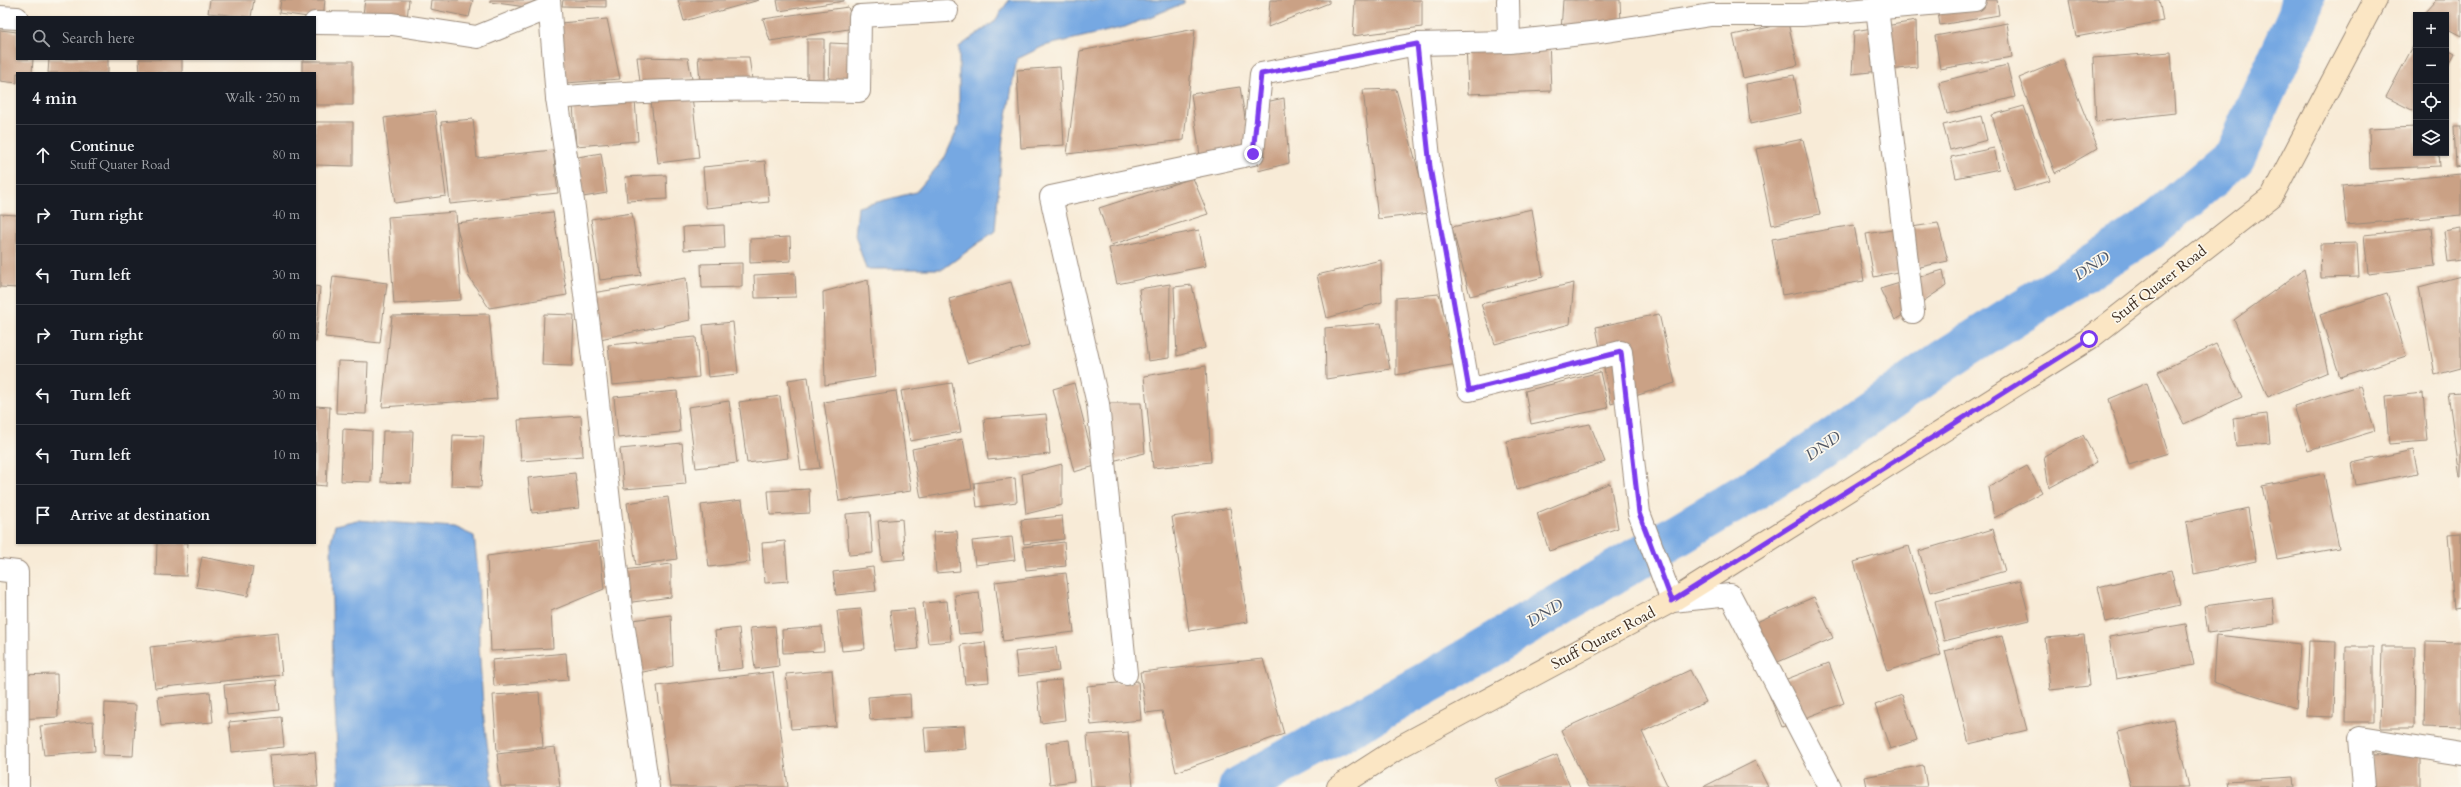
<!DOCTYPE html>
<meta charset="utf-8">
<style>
body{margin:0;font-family:Cardo,serif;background:#20242c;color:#f1f3f6}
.controls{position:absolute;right:12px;top:12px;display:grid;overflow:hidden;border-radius:0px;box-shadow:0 1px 3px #0004}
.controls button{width:36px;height:36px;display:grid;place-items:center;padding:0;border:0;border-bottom:1px solid #363941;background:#171b24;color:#f1f3f6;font:20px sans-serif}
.stop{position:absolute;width:12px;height:12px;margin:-9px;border:3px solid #7c3aed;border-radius:50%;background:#fff}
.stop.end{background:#7c3aed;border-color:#fff;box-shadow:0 1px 4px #0008}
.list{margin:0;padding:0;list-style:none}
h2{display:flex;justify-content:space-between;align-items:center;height:52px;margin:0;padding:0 16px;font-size:17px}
h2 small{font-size:13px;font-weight:400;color:#9ea1a6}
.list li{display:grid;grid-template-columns:26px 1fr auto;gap:12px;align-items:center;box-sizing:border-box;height:60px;padding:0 16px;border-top:1px solid #363941}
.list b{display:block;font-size:15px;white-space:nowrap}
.list p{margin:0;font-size:13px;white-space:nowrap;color:#9ea1a6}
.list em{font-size:13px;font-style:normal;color:#9ea1a6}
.icon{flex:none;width:22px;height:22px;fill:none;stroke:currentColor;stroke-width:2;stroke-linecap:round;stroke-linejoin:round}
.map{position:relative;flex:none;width:2461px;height:787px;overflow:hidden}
.search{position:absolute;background:#171b24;box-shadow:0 1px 3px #0004;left:16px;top:16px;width:300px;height:44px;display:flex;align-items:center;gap:10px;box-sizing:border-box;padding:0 14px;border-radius:0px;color:#9ea1a6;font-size:15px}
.panel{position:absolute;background:#171b24;box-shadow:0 1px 3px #0004;left:16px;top:72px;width:300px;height:472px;border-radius:0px}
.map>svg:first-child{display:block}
</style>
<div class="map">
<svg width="2461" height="787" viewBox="0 0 2461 787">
<rect width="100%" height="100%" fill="#fbf7ec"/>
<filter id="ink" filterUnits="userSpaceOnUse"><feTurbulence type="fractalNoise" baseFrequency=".025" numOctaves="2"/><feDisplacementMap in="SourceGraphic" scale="8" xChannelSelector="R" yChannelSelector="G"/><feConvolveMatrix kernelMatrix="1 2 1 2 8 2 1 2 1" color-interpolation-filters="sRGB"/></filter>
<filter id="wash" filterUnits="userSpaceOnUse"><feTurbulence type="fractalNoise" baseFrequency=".012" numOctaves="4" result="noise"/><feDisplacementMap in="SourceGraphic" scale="16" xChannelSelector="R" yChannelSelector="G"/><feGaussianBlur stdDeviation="0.9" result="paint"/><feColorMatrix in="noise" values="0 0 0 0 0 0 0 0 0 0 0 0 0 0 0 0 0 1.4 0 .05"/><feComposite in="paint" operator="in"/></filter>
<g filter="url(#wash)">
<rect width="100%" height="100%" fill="#f8ebd7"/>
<g fill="#76a8e2" stroke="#586980">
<path d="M1009 0H1184V3L1125 27 1044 46 1017 59 1003 138 995 231 943 269H866L855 235 858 207 916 192 944 159 959 126V47L994 22Z"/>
<path d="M357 520 454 527 474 536 479 581V645L484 720 493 787H339L333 668 331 541 335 525Z"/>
</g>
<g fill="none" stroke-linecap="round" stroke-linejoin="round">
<path stroke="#76a8e2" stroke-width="43" d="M1240 787 1450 670 1800 462 1945 360 2145 232 2234 157 2299 15 2303 0"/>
</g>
<g id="blocks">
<g fill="#caa185">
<path d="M210 0H254L251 17 208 13Z"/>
<path d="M281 0H325L323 19 279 13Z"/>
<path d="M365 0H409L407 19 363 14Z"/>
<path d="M431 0H473L469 17 430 9Z"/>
<path d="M490 0H535L533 8 490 2Z"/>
<path d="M563 0H606V7L562 6Z"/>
<path d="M678 0H759L684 21Z"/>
<path d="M777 0H844V1L779 11Z"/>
<path d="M1270 0H1329V3L1268 27Z"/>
<path d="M1355 0H1422V27L1353 36Z"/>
<path d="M1563 0H1620L1621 23 1561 31Z"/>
<path d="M1936 0H1997L1999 15 1940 25Z"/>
<path d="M2069 0H2159L2163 21 2076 37Z"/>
<path d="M2436 0H2461V36L2446 28V15L2423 14Z"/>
<path d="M848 7 855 28 770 41 763 19Z"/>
<path d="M607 19 620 79 566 83 560 23Z"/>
<path d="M1916 21 1917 67 1852 74 1854 31Z"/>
<path d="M1788 23 1798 65 1743 78 1733 35Z"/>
<path d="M2007 23 2012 57 1940 69 1935 36Z"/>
<path d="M1195 29 1184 140 1067 154 1080 51Z"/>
<path d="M0 30 17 32V59H33L32 73H17V83L0 81Z"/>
<rect x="807" y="39" width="17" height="45"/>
<path d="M1549 39 1551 91 1468 94 1466 42Z"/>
<path d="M2416 41V112L2386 97Z"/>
<path d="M830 43 851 44 850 84H829Z"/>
<path d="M2446 48 2455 53 2446 70Z"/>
<path d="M2171 52 2175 113 2096 122 2093 58Z"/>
<path d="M637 57 688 58 692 79 640 82Z"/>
<path d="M698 57H749L752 79 700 81Z"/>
<path d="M49 59H108V73H48Z"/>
<path d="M139 59H182V73H140Z"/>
<path d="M2063 60 2098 148 2055 173 2019 78Z"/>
<path d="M302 61H353V105H315V73H302Z"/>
<path d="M2007 65 2015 97 1947 114 1939 82Z"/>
<path d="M1060 67 1064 145 1021 148 1017 70Z"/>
<path d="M1794 75 1801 113 1750 124 1746 84Z"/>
<path d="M1240 87 1250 149 1200 156 1191 94Z"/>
<path d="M1396 89 1430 213 1378 219 1363 90Z"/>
<path d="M692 96 699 158 658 163 651 100Z"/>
<path d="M1284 98 1289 163 1258 171 1266 102Z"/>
<path d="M635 100 638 141 576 146 573 105Z"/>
<path d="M2024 106 2050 181 2015 191 1992 115Z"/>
<path d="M435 111 446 196 395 203 384 118Z"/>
<path d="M1981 116 1987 140 1950 150 1943 125Z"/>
<path d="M473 119 477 158 553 150 558 193 450 204 441 122Z"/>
<path d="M315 122H353V166L315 165Z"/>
<path d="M2454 126H2461V166L2456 167Z"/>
<path d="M2416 127V153H2439L2440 166 2370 169 2369 129Z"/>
<path d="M1803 139 1820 214 1772 225 1756 149Z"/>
<path d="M1994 148 1999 169 1956 178 1951 157Z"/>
<path d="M601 153 607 193 583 197 578 157Z"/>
<path d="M765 161 769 202 706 208 703 167Z"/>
<path d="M2461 174V215L2346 225 2342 185Z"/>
<path d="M666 175 667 199 627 201 625 177Z"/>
<path d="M1193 178 1208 214 1111 245 1099 208Z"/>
<path d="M1532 209 1543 277 1470 296 1452 227Z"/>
<path d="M456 212 461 300 394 304 388 217Z"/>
<path d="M553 212 567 295 489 308 469 277 456 223Z"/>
<path d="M632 213 641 275 600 280 591 219Z"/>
<path d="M0 214 17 215V288L0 287Z"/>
<path d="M1938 223 1948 261 1874 277 1866 234Z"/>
<path d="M724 225 725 248 684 250 683 227Z"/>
<path d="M1854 225 1864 281 1782 295 1772 239Z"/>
<path d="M2431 228 2435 266 2368 274 2364 235Z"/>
<path d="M2461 228V260L2448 262 2444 231Z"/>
<path d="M1199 230 1206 266 1117 284 1109 248Z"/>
<path d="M790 237 791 261 750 263V239Z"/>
<path d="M2357 243 2359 277 2321 278 2320 244Z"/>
<path d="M1381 260 1382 302 1327 318 1317 275Z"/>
<path d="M742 263V287L702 288 701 264Z"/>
<path d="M2304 269 2328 372 2268 397 2234 320Z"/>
<path d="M1943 270 1946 286 1895 320 1880 289Z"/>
<path d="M795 273 796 297 755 298 754 275Z"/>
<path d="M333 276 387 283 380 343 325 337Z"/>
<path d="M2461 276V368L2435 375 2419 287Z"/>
<path d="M686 278 690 320 600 339 592 293Z"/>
<path d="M868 280 875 377 825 385 823 292Z"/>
<path d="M1011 282 1029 346 967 363 949 299Z"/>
<path d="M1574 283 1570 324 1495 344 1481 304Z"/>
<path d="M1170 284 1169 358 1148 361 1139 289Z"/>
<path d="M1192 285 1205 348 1177 356 1174 287Z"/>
<path d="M315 286 320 287 316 342H315Z"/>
<path d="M2387 293 2406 356 2340 377 2320 315Z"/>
<path d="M1439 294 1457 364 1396 375V298Z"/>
<path d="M489 314 497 399 382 407 392 316Z"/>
<path d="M544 314 574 315 572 366 542 365Z"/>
<path d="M1659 314 1675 383 1611 404 1596 327Z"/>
<path d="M733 322 738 374 708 377 703 325Z"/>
<path d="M1381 323 1390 369 1326 379 1325 328Z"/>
<path d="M696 337 699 377 612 385 608 345Z"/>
<path d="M2216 344 2242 397 2184 424 2158 372Z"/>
<path d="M338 361 368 362 366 414 336 413Z"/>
<path d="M1206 366 1211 462 1153 468 1144 376Z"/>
<path d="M1600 372 1608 408 1531 424 1525 391Z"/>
<path d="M808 377 820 468 801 470 788 380Z"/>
<path d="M952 383 961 432 910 441 901 391Z"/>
<path d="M1074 383 1095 466 1074 472 1053 389Z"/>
<path d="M2147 383 2168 453 2129 465 2109 399Z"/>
<path d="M2361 385 2375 431 2308 451 2294 406Z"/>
<path d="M677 391 680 432 618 438 614 397Z"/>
<path d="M896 391 911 491 839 501 824 402Z"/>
<path d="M2461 392V477H2460L2448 393Z"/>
<path d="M2423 393 2427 441 2389 444 2385 397Z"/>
<path d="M780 396 788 458 747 463 739 402Z"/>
<path d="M729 401 737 463 696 468 688 407Z"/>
<path d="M1109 403H1141L1145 453 1108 462Z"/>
<path d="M315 406 330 407 326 486 315 485Z"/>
<path d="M1046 414 1050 454 988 460 984 419Z"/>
<path d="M2267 414 2270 443 2236 446 2233 418Z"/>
<path d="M581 416 583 456 521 461 518 420Z"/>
<path d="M1590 424 1605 462 1516 490 1506 441Z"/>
<path d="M343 429 372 431 371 482 341 481Z"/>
<path d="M383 431H413L411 483 381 482Z"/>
<path d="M453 435 484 436 481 487 451 486Z"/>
<path d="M2083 435 2097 462 2049 488 2044 456Z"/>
<path d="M963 439 972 489 921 498 912 449Z"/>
<path d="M682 443 686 484 624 489 620 449Z"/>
<path d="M2413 450 2418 473 2356 485 2352 463Z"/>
<path d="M1062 464V505L1026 514 1022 474Z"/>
<path d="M2027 466 2042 492 1994 518 1989 487Z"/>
<path d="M575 473 579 508 532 513 528 478Z"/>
<path d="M2324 474 2339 548 2277 559 2262 486Z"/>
<path d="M1015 478 1017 502 977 507 974 483Z"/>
<path d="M1610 483 1618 528 1549 551 1537 513Z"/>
<path d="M809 489 810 513 770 515 768 491Z"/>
<path d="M668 497 677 559 636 565 627 503Z"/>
<path d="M742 500 750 562 709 567 701 505Z"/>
<path d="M1230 508 1248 622 1189 631 1172 517Z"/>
<path d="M2248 508 2256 561 2194 574 2186 522Z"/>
<path d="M870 512 873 553 849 555 846 514Z"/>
<path d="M1062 516 1064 539 1024 544 1021 520Z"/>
<path d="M902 519 905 559 882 561 878 521Z"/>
<path d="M1993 529 2005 571 1931 592 1919 551Z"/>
<path d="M957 531 960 571 936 573 933 532Z"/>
<path d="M2461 533V608L2454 609 2448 534Z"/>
<path d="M1012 537 1015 560 975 565 972 541Z"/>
<path d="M599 541 604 589 551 611 553 648 491 651 487 556Z"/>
<path d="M785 541 788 581 765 583 762 543Z"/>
<path d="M1064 542 1066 566 1026 570 1023 547Z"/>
<path d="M157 543H188L186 576 156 575Z"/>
<path d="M1909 546 1941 655 1887 671 1854 562Z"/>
<path d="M202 557 253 567 248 596 196 587Z"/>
<path d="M671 564V597L625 603 624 570Z"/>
<path d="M873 567 876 591 836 595 833 572Z"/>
<path d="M2171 570 2180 605 2106 622 2098 587Z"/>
<path d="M1066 573 1074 632 1003 641 995 582Z"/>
<path d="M2020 581 2030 620 1944 641 1935 601Z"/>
<path d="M979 592 983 632 959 634 955 595Z"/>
<path d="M1814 597 1833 638 1771 665 1752 624Z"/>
<path d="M2272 597 2275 624 2208 633 2204 606Z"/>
<path d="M947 601 951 641 928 643 923 603Z"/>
<path d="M861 609 865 649 842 651 837 611Z"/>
<path d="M914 609 918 649 895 651 890 611Z"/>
<path d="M671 615 673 666 638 673 632 620Z"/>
<path d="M2186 624 2194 665 2116 679 2109 637Z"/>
<path d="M775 626 779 666 755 669 750 628Z"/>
<path d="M822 627 824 651 783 653 782 630Z"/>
<path d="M739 628 743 668 719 671 715 631Z"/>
<path d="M278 633 282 675 155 688 150 647Z"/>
<path d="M2084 635 2089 686 2050 690 2045 638Z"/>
<path d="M2216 635 2300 644 2296 708 2213 682Z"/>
<path d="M2002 636 2027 730 1969 744 1945 651Z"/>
<path d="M2309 641 2336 642 2334 717 2306 716Z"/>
<path d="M2426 641 2461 642V728L2424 727Z"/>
<path d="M985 642 989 682 965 684 961 645Z"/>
<path d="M1056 647 1059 671 1018 676 1015 652Z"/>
<path d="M2346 647H2373V722H2345Z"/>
<path d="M2382 647H2415L2414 728H2380Z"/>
<path d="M566 653 568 680 494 686 492 660Z"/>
<path d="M1263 659 1284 734 1176 772 1162 711 1146 713 1140 672Z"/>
<path d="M1829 663 1844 703 1782 727 1766 687Z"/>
<path d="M832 670 836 726 791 729 786 674Z"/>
<path d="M1690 670 1706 702 1642 732 1668 787H1588L1561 730Z"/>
<path d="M773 672 788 787H670L657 686Z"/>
<path d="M57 674 58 717 16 719 14 675Z"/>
<path d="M276 680 279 710 227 715 224 685Z"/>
<path d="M1061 680 1065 720 1041 723 1037 682Z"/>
<path d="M1138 681 1141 720 1091 725 1087 686Z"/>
<path d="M210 692 213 722 161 726 158 697Z"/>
<path d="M539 692 543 747 497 751 493 695Z"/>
<path d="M910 694 911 717 870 720 868 697Z"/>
<path d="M1902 695 1917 740 1890 749 1875 705Z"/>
<path d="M105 703 136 705 133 756 103 755Z"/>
<path d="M281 717 284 747 232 752 229 722Z"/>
<path d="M2173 719 2189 787H2131L2117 732Z"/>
<path d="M93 721 95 751 44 755 40 726Z"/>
<path d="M964 726 966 749 926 752 924 728Z"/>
<path d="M1128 732 1133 787H1091L1087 735Z"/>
<path d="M1069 740 1074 781 1050 784 1046 743Z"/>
<path d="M555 747 560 787H501L497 754Z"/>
<path d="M315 752 318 787H272L269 755Z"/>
<path d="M2420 753V787H2373L2372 755Z"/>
<path d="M1557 755 1570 787H1498L1495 779Z"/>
<path d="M1755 761 1768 787H1703Z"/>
<path d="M1923 765 1927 787H1867L1865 777Z"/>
<path d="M2294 777 2295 787H2228L2227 781Z"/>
</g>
</g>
</g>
<g filter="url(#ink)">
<use href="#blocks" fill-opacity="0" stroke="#9a8a7a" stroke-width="1"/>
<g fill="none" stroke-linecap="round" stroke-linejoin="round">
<g stroke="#9a8a7a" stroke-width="24">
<g id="street">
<path d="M549 0 557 98 574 208 594 366 621 609 648 787"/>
<path d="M1508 0 1509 42 1600 32 1711 15H1802L1975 0"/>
<path d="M1877 8 1913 312"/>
<path d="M0 17 17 18"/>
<path d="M315 23 392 24 477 37 549 8"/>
<path d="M1417 44 1430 167 1469 390 1621 352 1639 513 1672 601 1730 595 1830 787"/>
<path d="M557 98C658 88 758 88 859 91L860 16 947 11"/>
<path d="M0 570 17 572 18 787"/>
<path d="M1126 674 1098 404 1051 197 1253 154 1261 74 1417 44 1509 42"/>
<path d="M2364 787 2360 738 2461 754"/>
</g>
</g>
<g stroke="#9a8a7a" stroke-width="24">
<path id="secondary" d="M1338 787 1403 745 1672 601 2089 339 2272 196 2375 0"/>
</g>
<use href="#street" stroke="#fff" stroke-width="22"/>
<use href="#secondary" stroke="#fbe6c4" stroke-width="22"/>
</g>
</g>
<g fill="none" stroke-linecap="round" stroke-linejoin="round" filter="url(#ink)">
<path stroke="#7c3aed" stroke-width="5" d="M1253 154 1261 74 1417 44 1430 167 1469 390 1621 352 1639 513 1672 601 2089 339"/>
</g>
<g text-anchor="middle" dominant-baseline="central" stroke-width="3.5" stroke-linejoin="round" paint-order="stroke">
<g font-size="15" fill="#3b2a1e" stroke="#fbf7ec">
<text transform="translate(2159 284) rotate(-38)">Stuff Quater Road</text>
<text transform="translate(1603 638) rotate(-28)">Stuff Quater Road</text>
</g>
<g font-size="16" font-style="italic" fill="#505663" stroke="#fbf7ec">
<text transform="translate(2092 266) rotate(-33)">DND</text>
<text transform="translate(1823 446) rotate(-35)">DND</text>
<text transform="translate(1545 613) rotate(-31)">DND</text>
</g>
</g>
</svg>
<div class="controls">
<button>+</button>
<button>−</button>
<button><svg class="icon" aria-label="locate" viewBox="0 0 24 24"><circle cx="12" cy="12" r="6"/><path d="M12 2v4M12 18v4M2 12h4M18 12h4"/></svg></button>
<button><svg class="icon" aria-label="layers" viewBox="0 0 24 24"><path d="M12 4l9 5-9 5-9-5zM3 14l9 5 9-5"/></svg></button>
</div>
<div class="stop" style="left:2089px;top:339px"></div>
<div class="stop end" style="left:1253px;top:154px"></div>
<div class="search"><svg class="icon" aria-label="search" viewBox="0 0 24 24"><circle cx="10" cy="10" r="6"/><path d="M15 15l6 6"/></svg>Search here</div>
<section class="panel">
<h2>4 min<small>Walk · 250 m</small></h2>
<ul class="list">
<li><svg class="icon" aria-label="ahead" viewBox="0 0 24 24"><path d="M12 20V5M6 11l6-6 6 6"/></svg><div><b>Continue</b><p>Stuff Quater Road</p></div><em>80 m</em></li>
<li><svg class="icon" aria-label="right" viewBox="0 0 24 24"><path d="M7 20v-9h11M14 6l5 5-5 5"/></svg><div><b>Turn right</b></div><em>40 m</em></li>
<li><svg class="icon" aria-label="left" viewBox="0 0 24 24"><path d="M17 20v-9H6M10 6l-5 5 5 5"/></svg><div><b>Turn left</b></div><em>30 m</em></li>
<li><svg class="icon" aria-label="right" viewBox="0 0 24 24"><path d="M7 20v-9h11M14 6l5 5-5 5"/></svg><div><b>Turn right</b></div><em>60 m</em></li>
<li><svg class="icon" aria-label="left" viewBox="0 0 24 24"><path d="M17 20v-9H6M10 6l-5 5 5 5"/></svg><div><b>Turn left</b></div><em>30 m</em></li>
<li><svg class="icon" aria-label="left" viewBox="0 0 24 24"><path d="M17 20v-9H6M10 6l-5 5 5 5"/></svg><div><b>Turn left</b></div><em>10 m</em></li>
<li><svg class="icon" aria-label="arrive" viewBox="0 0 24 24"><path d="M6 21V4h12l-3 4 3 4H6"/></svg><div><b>Arrive at destination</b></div></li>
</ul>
</section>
</div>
